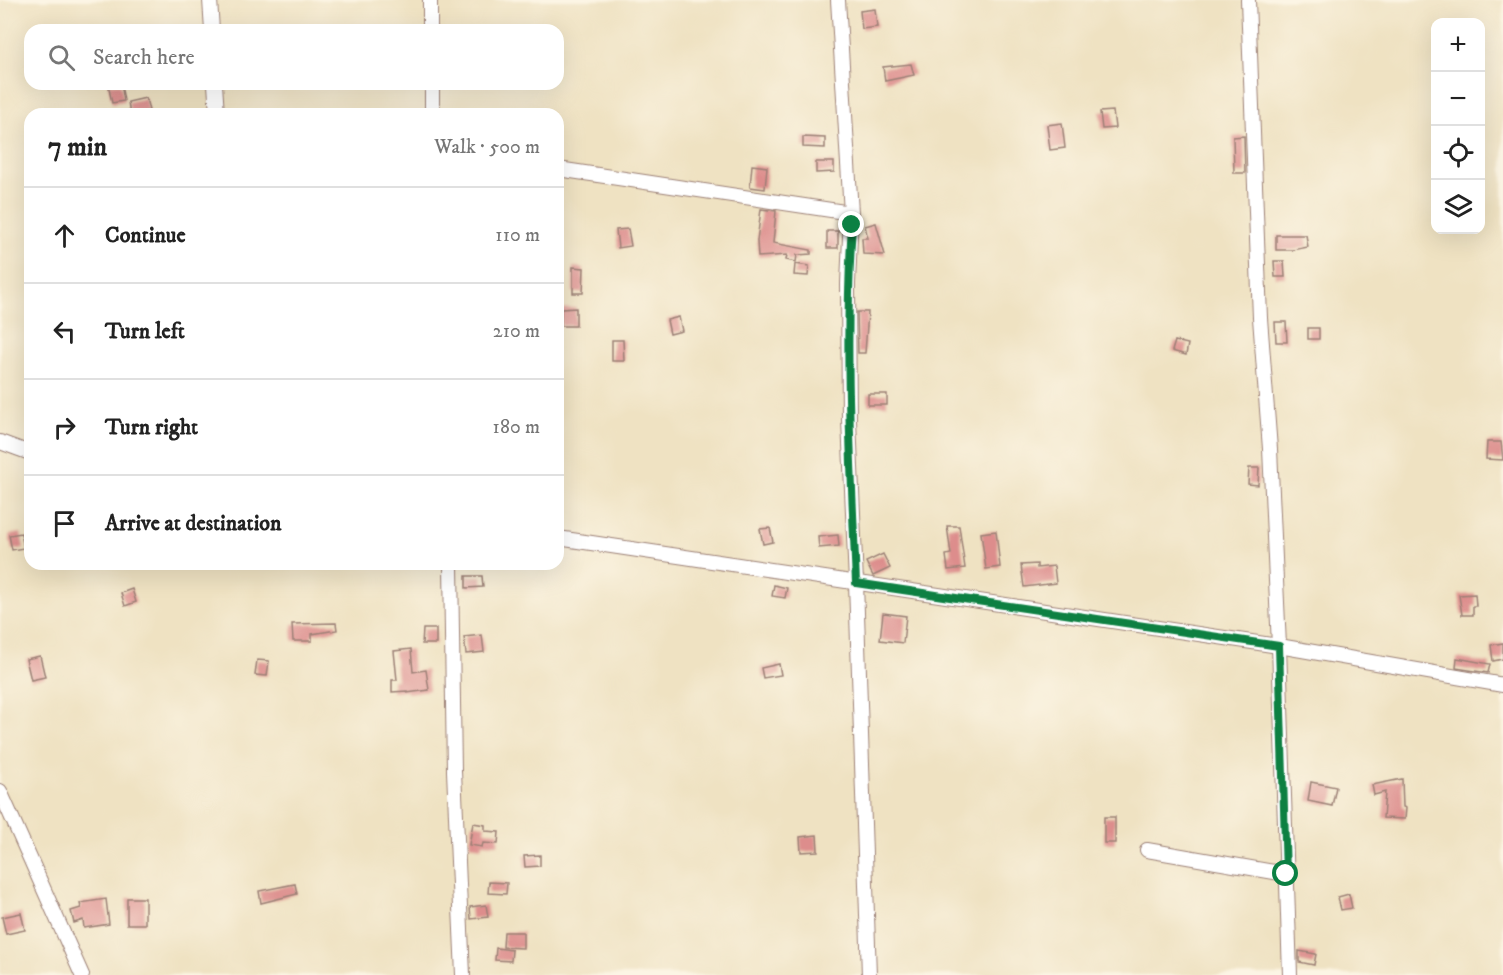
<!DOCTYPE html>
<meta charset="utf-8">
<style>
body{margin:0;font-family:"IM FELL DW Pica",serif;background:#f2f2f2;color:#222}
.controls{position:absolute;right:18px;top:18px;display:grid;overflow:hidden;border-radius:12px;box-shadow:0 6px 24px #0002}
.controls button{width:54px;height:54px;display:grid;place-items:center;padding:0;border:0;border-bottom:2px solid #e0e0e0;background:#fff;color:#222;font:30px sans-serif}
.stop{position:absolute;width:18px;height:18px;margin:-14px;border:4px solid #0b8043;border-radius:50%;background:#fff}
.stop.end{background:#0b8043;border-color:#fff;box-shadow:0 2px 6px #0008}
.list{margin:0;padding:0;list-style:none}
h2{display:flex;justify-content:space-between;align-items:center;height:78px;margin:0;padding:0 24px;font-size:26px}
h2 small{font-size:20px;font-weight:400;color:#767676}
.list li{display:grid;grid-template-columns:39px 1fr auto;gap:18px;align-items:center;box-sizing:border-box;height:96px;padding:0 24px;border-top:2px solid #e0e0e0}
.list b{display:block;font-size:22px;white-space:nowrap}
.list em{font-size:20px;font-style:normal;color:#767676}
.icon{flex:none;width:33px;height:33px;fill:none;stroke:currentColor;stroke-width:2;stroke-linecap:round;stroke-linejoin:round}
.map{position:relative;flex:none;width:1503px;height:975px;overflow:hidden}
.search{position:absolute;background:#fff;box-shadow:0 6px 24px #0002;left:24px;top:24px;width:540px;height:66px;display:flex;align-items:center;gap:15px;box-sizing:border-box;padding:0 21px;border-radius:18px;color:#767676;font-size:22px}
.panel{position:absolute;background:#fff;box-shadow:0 6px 24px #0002;left:24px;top:108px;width:540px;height:462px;border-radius:18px}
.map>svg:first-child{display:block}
</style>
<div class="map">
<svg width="1503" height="975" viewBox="0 0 1503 975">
<rect width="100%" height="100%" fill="#fcf5e5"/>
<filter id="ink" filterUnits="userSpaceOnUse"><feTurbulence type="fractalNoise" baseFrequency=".0167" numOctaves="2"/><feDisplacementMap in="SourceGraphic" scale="12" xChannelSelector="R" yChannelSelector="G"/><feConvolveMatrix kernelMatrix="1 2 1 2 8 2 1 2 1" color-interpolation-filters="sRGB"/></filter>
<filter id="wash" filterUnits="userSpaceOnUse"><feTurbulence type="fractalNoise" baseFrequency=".008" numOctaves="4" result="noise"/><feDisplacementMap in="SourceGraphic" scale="24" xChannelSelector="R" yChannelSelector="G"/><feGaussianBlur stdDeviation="1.35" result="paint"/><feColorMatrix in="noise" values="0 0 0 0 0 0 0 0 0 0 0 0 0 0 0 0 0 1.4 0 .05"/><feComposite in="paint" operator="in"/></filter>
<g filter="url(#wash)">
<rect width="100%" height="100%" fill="#efe2c2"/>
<g id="blocks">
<g fill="#dd8d8c">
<path d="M875 9 877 27 862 29 860 11Z"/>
<path d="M911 64 914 75 885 81 883 67Z"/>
<path d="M108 84H121L124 101 112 103Z"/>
<path d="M146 98 149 111 130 114 128 102Z"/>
<path d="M1113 111 1115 128 1102 129 1100 112Z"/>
<path d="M1062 123 1065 148 1050 150 1047 125Z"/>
<path d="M1244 136 1245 173H1234L1233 137Z"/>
<path d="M803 137 825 138V148L803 147Z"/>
<path d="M816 162H834V172L816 173Z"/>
<path d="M752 165 767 167 765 189 750 187Z"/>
<path d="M761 209 776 211 773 243 811 250V254L797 255 796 262 786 260 787 255 758 257 757 241Z"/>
<path d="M876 223 885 255 863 254 862 238H868L865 226Z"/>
<path d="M628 229 631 246 618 248 616 230Z"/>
<rect x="827" y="231" width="11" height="17"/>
<path d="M1276 235H1306L1308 247 1293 250H1276Z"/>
<path d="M1274 261H1284L1285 277H1275Z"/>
<path d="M795 264 809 266 808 276 794 275Z"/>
<path d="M573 267 584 268 583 293H573Z"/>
<path d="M576 308V326H561V309Z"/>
<path d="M857 312H868L865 353H858Z"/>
<path d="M679 317 682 331 670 334 667 320Z"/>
<path d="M1275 322H1286L1287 342H1276Z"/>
<rect x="1308" y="328" width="11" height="11"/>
<path d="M612 340H623L624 361H612Z"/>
<path d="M1175 341 1188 344 1186 355 1172 351Z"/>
<rect x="868" y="394" width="19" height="11"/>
<path d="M1487 442H1501L1503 460 1486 459Z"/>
<path d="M1249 468H1259L1258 485 1248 484Z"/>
<path d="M947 526H959L965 568 948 570 946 555 951 554Z"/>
<path d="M770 528 773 542 763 544 760 529Z"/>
<path d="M996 531 1000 567 986 569 981 533Z"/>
<path d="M21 533 24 548 12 550 9 535Z"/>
<path d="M838 535 839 546 819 548 818 537Z"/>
<path d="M883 554 890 568 873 576 866 562Z"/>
<path d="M1037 564V568L1054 566 1056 583 1024 587 1021 565Z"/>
<path d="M466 576H482L483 587 466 588Z"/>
<path d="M774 585 787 588 785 598 772 596Z"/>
<path d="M132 589 136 602 125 606 121 593Z"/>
<path d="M1475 594 1476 606H1473V615H1462L1459 595Z"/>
<path d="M883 613 906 616 903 643 880 640Z"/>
<path d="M336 623 337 630 312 634V641H293L292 624Z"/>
<path d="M423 629H436V644H422Z"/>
<path d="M482 635 484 652 466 654 464 637Z"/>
<path d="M1503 643V659L1493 661 1491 645Z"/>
<path d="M411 649 413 672 426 670 429 690 407 693V691L392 692V680H397L394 651Z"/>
<path d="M40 656 45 677 31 680 26 659Z"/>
<path d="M1457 658 1490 664 1488 673 1456 668Z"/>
<path d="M257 660 269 661 267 676 255 675Z"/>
<path d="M779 664 781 675 763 678 761 668Z"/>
<path d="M1402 779 1403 807 1406 808 1405 819 1383 818 1385 792 1374 795 1372 785Z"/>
<path d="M1311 782 1336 787 1332 806 1308 801Z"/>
<rect x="1104" y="817" width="11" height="26"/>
<path d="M473 823 485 825V831L499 832 498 844 483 843 482 847 469 845Z"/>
<path d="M817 835 818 851 801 852 800 837Z"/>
<path d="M540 855V866L525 867 524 856Z"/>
<path d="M489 882 507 883 506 894 488 893Z"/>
<path d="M295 884 297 894 261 903 259 891Z"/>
<path d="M1349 894 1352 908 1341 910 1338 897Z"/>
<rect x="127" y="898" width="18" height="26"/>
<path d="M106 899 109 924 84 928 83 920 74 923 71 911 81 908 80 903Z"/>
<path d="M486 905 488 917 471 919 470 907Z"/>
<path d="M21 913 25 930 6 934 2 917Z"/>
<path d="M504 932H523V948L503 947Z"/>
<path d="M496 948 512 950 511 961 495 960Z"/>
<path d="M1299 951 1316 954 1314 965 1299 962Z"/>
</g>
</g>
</g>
<g filter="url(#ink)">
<use href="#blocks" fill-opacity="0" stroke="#9c8076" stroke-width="1.5"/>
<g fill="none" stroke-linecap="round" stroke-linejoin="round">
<g stroke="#9c8076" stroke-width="16">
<g id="street">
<path d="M210 0 212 30"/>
<path d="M430 0V30"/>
<path d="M838 0 851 213 848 284 849 420 856 583 869 975"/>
<path d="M1248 0 1260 318 1270 449 1279 646 1290 975"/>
<path d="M215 84 217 114"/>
<path d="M432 84V114"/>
<path d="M558 169 851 213"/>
<path d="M0 442 30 453"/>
<path d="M558 538 1279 646 1503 685"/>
<path d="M451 564 454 771 463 975"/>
<path d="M0 791 82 975"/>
<path d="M1147 850 1286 874"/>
</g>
</g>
<use href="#street" stroke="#fff" stroke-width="14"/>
</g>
</g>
<g fill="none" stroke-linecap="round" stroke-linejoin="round" filter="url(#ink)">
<path stroke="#0b8043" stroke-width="8" d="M852 225C844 345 851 464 856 583L1279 646 1286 874"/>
</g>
</svg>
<div class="controls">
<button>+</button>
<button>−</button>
<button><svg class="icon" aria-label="locate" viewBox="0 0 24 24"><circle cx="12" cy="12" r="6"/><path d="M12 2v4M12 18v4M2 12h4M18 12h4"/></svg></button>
<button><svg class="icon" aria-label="layers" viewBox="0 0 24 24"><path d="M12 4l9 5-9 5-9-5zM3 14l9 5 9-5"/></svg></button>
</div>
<div class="stop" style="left:1286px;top:874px"></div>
<div class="stop end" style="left:852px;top:225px"></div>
<div class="search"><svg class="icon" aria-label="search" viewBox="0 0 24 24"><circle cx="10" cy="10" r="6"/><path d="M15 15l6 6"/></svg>Search here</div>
<section class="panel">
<h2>7 min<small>Walk · 500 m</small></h2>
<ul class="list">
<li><svg class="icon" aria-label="ahead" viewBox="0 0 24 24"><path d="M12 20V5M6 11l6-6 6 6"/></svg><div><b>Continue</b></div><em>110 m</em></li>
<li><svg class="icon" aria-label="left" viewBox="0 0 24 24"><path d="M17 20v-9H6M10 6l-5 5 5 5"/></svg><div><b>Turn left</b></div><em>210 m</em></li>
<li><svg class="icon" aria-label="right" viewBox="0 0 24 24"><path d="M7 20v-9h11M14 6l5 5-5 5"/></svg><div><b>Turn right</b></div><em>180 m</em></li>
<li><svg class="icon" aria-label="arrive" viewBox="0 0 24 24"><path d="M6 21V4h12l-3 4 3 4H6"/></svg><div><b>Arrive at destination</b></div></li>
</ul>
</section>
</div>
